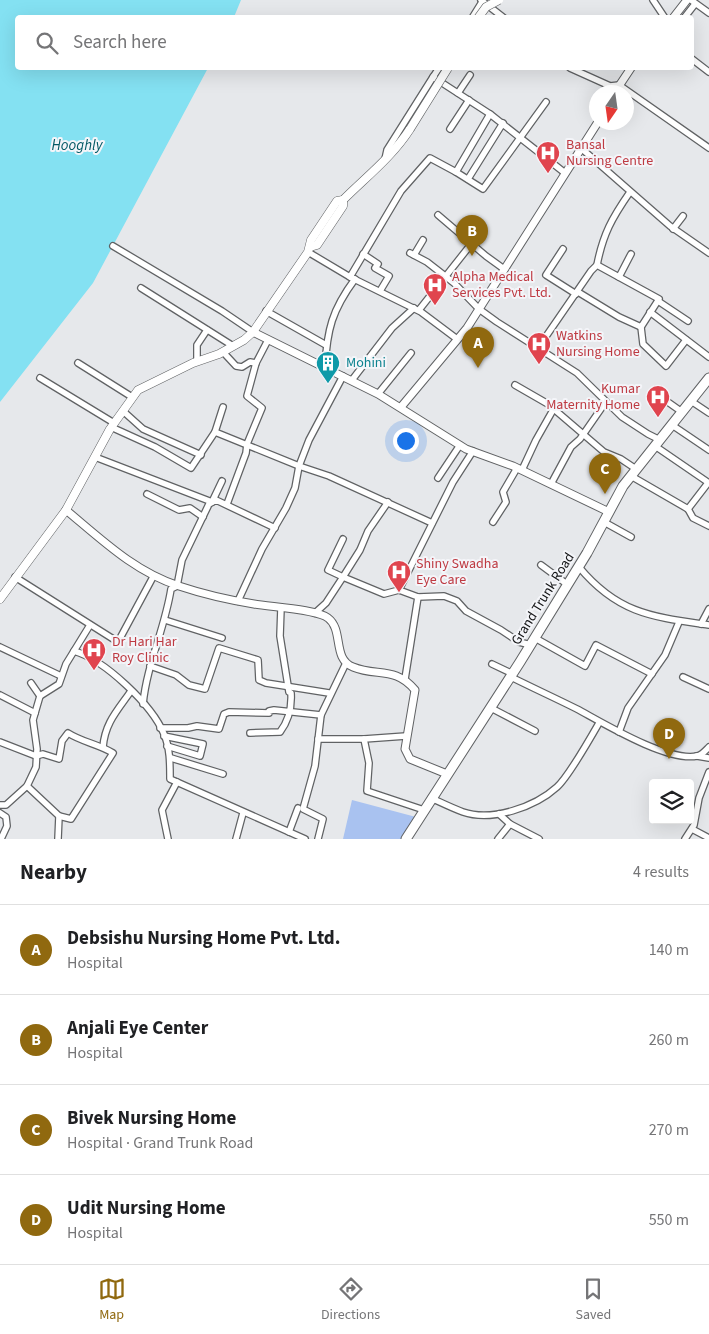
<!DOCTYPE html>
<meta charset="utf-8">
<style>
body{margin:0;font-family:"Source Sans 3",sans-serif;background:#f2f2f2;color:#202124}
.controls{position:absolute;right:15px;bottom:15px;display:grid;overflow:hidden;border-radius:5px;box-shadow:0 5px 20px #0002}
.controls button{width:45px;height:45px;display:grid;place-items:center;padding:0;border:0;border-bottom:1px solid #e0e0e0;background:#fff;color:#202124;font:25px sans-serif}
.compass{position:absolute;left:589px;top:85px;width:45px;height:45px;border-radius:50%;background:#fff;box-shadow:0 5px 20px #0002;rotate:193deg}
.you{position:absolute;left:405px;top:440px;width:18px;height:18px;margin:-12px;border:4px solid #fff;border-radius:50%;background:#1a73e8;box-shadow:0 0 0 8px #1a73e833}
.badge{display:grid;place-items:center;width:32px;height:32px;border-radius:50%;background:#90690f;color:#fff;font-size:16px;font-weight:700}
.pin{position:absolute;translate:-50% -41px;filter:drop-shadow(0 1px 2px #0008)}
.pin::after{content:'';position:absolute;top:26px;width:18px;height:15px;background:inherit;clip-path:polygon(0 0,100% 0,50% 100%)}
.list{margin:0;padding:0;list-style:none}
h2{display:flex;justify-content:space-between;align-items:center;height:65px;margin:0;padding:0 20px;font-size:21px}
h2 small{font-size:16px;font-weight:400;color:#757577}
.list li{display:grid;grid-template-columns:32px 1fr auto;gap:15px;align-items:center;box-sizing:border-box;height:90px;padding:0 20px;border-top:1px solid #e0e0e0}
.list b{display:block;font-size:19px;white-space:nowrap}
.list p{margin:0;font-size:16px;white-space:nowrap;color:#757577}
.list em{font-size:16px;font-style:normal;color:#757577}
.icon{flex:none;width:28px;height:28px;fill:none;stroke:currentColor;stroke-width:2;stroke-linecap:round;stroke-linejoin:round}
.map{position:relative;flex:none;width:709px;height:839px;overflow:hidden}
.search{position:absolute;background:#fff;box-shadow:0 5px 20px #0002;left:15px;right:15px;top:15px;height:55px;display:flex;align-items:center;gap:12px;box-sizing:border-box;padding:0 18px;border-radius:5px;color:#757577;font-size:19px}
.sheet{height:425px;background:#fff}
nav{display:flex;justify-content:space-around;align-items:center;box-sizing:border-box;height:70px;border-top:1px solid #e0e0e0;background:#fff;font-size:14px;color:#757577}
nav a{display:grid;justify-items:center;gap:2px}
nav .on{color:#90690f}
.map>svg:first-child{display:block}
</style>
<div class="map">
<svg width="709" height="839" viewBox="0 0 709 839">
<rect width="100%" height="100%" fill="#e6e8eb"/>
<path fill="#a9c2f0" d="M352 800 416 817 402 839H343Z"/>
<path fill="#84e1f2" d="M0 0H241L234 17 18 18V68H208L93 283 0 402Z"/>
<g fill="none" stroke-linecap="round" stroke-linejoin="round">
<g stroke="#606264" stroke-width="8">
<g id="minor">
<path d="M481 0 504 18"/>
<path d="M653 0 665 18"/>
<path d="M691 0 709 13"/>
<path d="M472 18 482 2"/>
<path d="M684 18 695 4"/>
<path d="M692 59 709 72"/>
<path d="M570 68 610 86 619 85 709 148"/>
<path d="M433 77 439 68"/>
<path d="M458 93 470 75"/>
<path d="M490 114 456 172 483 189 546 102"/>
<path d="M450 129 469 100"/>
<path d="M582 149 670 226 709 253"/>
<path d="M385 159 387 150 433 77 490 114 565 173"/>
<path d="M468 179 503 123"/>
<path d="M438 215 486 256 504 269"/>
<path d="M673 229 683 216"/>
<path d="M113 246 222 311 253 332"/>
<path d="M563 249 546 275 576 294"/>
<path d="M308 252 350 277 421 312 457 339"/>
<path d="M410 253 427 262 454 283 479 309 497 322 577 373 622 417 648 434 660 440"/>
<path d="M363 254 378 264 375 268 389 276 380 291"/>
<path d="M414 255 423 240"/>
<path d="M597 265C603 234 612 218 630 192"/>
<path d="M350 277 401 191 430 158 456 172"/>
<path d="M619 277 631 254"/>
<path d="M141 288 233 346"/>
<path d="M658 301 688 321"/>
<path d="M419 310 472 243"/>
<path d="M266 311 326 345"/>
<path d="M650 312 709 357"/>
<path d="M641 327 643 344 666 366 686 340"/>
<path d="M538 348 591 271 597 265 659 299 641 327 619 317 578 292"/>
<path d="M223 352 236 366 242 367 250 362 256 363"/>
<path d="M197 361V345L207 330"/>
<path d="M78 363 132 397"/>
<path d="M325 367C327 330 332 310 355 279"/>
<path d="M40 378 114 423"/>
<path d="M352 380 392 328 414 308"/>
<path d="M515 385 548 404 604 452 621 459 636 469"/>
<path d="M378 394 411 353"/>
<path d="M665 400 682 412"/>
<path d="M691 401 709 413"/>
<path d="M123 411 143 429 201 455"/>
<path d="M672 425 709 450"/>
<path d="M111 427 155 447 191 468 215 432 223 407"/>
<path d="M215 432 299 466 329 476 432 523"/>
<path d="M655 446 709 483"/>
<path d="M95 457 212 502 222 481"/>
<path d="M522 470 536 440 553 410"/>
<path d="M631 476 688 509 708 483"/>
<path d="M438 478 460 445"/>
<path d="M551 484 571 447 580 439 605 403"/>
<path d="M147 494 179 510 190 508 203 517"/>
<path d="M227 504 246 453 247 444 262 408 247 396 256 363 268 340"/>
<path d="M688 509 693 518 709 526"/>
<path d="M493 522 506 502 503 492 517 468"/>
<path d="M604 522 631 537"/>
<path d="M343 539 328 570 343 577 360 550 368 531 388 502"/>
<path d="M541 565 568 585"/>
<path d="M579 567C618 614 653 617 709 625"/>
<path d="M15 577 118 642 153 577"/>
<path d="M399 590 453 482 473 451"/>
<path d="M418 597 444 596 457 601 466 611 501 630 519 642 531 645"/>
<path d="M238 601 262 549 286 508 295 488 299 466 309 440 343 376"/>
<path d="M315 613 326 603 343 577 384 594 399 590 418 597 405 679"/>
<path d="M165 620 222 638"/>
<path d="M701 624 709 609"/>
<path d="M535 638 585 666 596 645 652 674"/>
<path d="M0 647 61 676"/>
<path d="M74 651 90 625"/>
<path d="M492 664 513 674"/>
<path d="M150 666 176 675 189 685 205 689 219 648 258 660 259 680 266 683 329 693"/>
<path d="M511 677C533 688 555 698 577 709 603 723 667 762 697 756 702 755 706 750 709 747"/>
<path d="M683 677 709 689"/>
<path d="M31 683 40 696"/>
<path d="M0 695 35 713"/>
<path d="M143 704C147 664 165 628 171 589L177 586 182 560 209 504 216 500 275 528"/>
<path d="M491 708 535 731"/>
<path d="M160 728H188L197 726 219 729 224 714 229 712 269 713V711L274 710 321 715"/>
<path d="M619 732 628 708 665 655 679 622"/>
<path d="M250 733 280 732C289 720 292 708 291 693L289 692 280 636 281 608"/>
<path d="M164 736 203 744 200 756 167 746"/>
<path d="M318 739H364L406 736"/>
<path d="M364 739 369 763 367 791 424 810"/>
<path d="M0 742 36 756 43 754 59 759 62 741 68 733C82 742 98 744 113 753L71 819 59 816"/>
<path d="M103 747C105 723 117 711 131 691"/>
<path d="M697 756 709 758"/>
<path d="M171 758 223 774"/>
<path d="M27 786 59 816 58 839"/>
<path d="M431 798C442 803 452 808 463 812 492 822 535 807 557 787 568 777 591 737 599 723"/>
<path d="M0 805H6L27 786 36 767 37 749 33 720 40 696 59 684 66 664 74 651C105 660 152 705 164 734 170 748 170 763 170 779L305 839"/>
<path d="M0 813 6 817 7 826 1 839"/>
<path d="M499 814 510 824 539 839"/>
<path d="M692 829 709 838"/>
<path d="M289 832 298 808"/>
<path d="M168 839 162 810 177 782"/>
<path d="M236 839 243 813"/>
<path d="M318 839 323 819 303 809 315 766 321 715 346 663"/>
<path d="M498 839 510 824"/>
<path d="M685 839 694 825 699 798 709 772"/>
</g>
</g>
<g stroke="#606264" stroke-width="9">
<g id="tertiary">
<path d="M673 18 687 0"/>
<path d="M615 92 631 68"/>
<path d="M253 332 378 394 466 449 513 466 609 512"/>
<path d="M401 407 467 328 598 122"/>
<path d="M66 510C102 540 135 572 179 586 203 594 229 600 254 604 270 607 317 609 328 618 344 630 332 659 353 667 377 677 395 666 415 690L405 749 410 759 447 774"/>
</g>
</g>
<g stroke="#606264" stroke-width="9">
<g id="secondary">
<path d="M310 247 317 245 343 206V200"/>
<path d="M0 599 66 510 110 429 138 390 193 363 219 354 244 340 253 332 308 252 311 240 337 201 343 200C366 177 392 157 410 129"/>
</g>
</g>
<g stroke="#606264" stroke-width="11">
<path id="primary" d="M406 839 520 662 587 553 623 486 709 378"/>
</g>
<use href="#minor" stroke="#fff" stroke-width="5.5"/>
<use href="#tertiary" stroke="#fff" stroke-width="7"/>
<use href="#secondary" stroke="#fff" stroke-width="8"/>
<use href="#primary" stroke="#fff" stroke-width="9"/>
<g stroke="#606264" stroke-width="9" stroke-linecap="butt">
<g id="secondary-bridge">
<path d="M478 18 486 7 499 0"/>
<path d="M410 129 448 68"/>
</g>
</g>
<use href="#secondary-bridge" stroke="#fff" stroke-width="8"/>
</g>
<defs>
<g id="hospital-pin" transform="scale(1.25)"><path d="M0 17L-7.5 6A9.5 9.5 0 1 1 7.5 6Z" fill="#e0444e" stroke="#f4f5f9"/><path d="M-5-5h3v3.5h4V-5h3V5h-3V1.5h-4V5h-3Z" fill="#fff"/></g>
<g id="building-pin" transform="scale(1.25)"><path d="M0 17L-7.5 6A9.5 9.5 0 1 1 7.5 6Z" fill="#0f9aa8" stroke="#f4f5f9"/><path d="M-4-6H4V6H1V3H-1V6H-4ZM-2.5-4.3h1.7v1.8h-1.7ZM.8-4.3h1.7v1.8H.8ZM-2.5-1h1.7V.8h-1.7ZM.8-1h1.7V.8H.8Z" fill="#fff"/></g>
</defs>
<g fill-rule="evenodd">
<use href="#hospital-pin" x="548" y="153"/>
<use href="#hospital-pin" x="435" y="285"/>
<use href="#hospital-pin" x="539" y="344"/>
<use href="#building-pin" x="328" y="363"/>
<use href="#hospital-pin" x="658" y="397"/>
<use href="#hospital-pin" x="399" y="572"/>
<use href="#hospital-pin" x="94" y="650"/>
</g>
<g text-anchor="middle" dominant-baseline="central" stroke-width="4" stroke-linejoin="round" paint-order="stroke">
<g font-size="14" fill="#be3a42" stroke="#f4f5f9" text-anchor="start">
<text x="566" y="145">Bansal<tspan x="566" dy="16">Nursing Centre</tspan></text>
<text x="452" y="277">Alpha Medical<tspan x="452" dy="16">Services Pvt. Ltd.</tspan></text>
<text x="556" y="336">Watkins<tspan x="556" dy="16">Nursing Home</tspan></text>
<text x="640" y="389" text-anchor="end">Kumar<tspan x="640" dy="16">Maternity Home</tspan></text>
<text x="416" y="564">Shiny Swadha<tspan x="416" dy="16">Eye Care</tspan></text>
<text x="112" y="642">Dr Hari Har<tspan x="112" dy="16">Roy Clinic</tspan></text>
</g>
<g font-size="14" fill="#0d838f" stroke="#f4f5f9" text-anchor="start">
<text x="346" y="363">Mohini</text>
</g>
<g font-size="14" fill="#111213" stroke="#f4f5f9">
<text transform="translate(543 599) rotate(-58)">Grand Trunk Road</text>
</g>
<g font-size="15" font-style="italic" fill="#045a66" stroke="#f4f5f9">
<text x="77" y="145">Hooghly</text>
</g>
</g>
</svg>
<div class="controls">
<button><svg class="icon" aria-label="layers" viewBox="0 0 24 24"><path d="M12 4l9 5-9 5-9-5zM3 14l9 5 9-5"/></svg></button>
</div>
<svg class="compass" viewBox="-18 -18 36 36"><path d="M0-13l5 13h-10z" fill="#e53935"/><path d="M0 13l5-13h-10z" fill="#757577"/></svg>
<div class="you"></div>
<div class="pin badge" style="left:478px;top:368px">A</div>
<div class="pin badge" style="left:472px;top:256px">B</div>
<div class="pin badge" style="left:605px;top:494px">C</div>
<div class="pin badge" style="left:669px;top:759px">D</div>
<div class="search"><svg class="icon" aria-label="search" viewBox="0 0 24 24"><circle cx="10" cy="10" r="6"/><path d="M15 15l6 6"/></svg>Search here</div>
</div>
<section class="sheet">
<h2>Nearby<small>4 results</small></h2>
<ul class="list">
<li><span class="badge">A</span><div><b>Debsishu Nursing Home Pvt. Ltd.</b><p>Hospital</p></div><em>140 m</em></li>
<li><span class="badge">B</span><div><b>Anjali Eye Center</b><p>Hospital</p></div><em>260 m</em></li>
<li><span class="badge">C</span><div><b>Bivek Nursing Home</b><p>Hospital · Grand Trunk Road</p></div><em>270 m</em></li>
<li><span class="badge">D</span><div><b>Udit Nursing Home</b><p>Hospital</p></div><em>550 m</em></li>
</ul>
</section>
<nav>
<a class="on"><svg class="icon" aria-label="map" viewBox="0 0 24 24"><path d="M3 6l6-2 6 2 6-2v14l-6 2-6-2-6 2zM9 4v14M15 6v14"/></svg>Map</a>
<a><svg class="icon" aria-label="directions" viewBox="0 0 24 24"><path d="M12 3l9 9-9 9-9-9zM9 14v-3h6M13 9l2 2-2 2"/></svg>Directions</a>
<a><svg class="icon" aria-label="saved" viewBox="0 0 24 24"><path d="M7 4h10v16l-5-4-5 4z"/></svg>Saved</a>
</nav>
